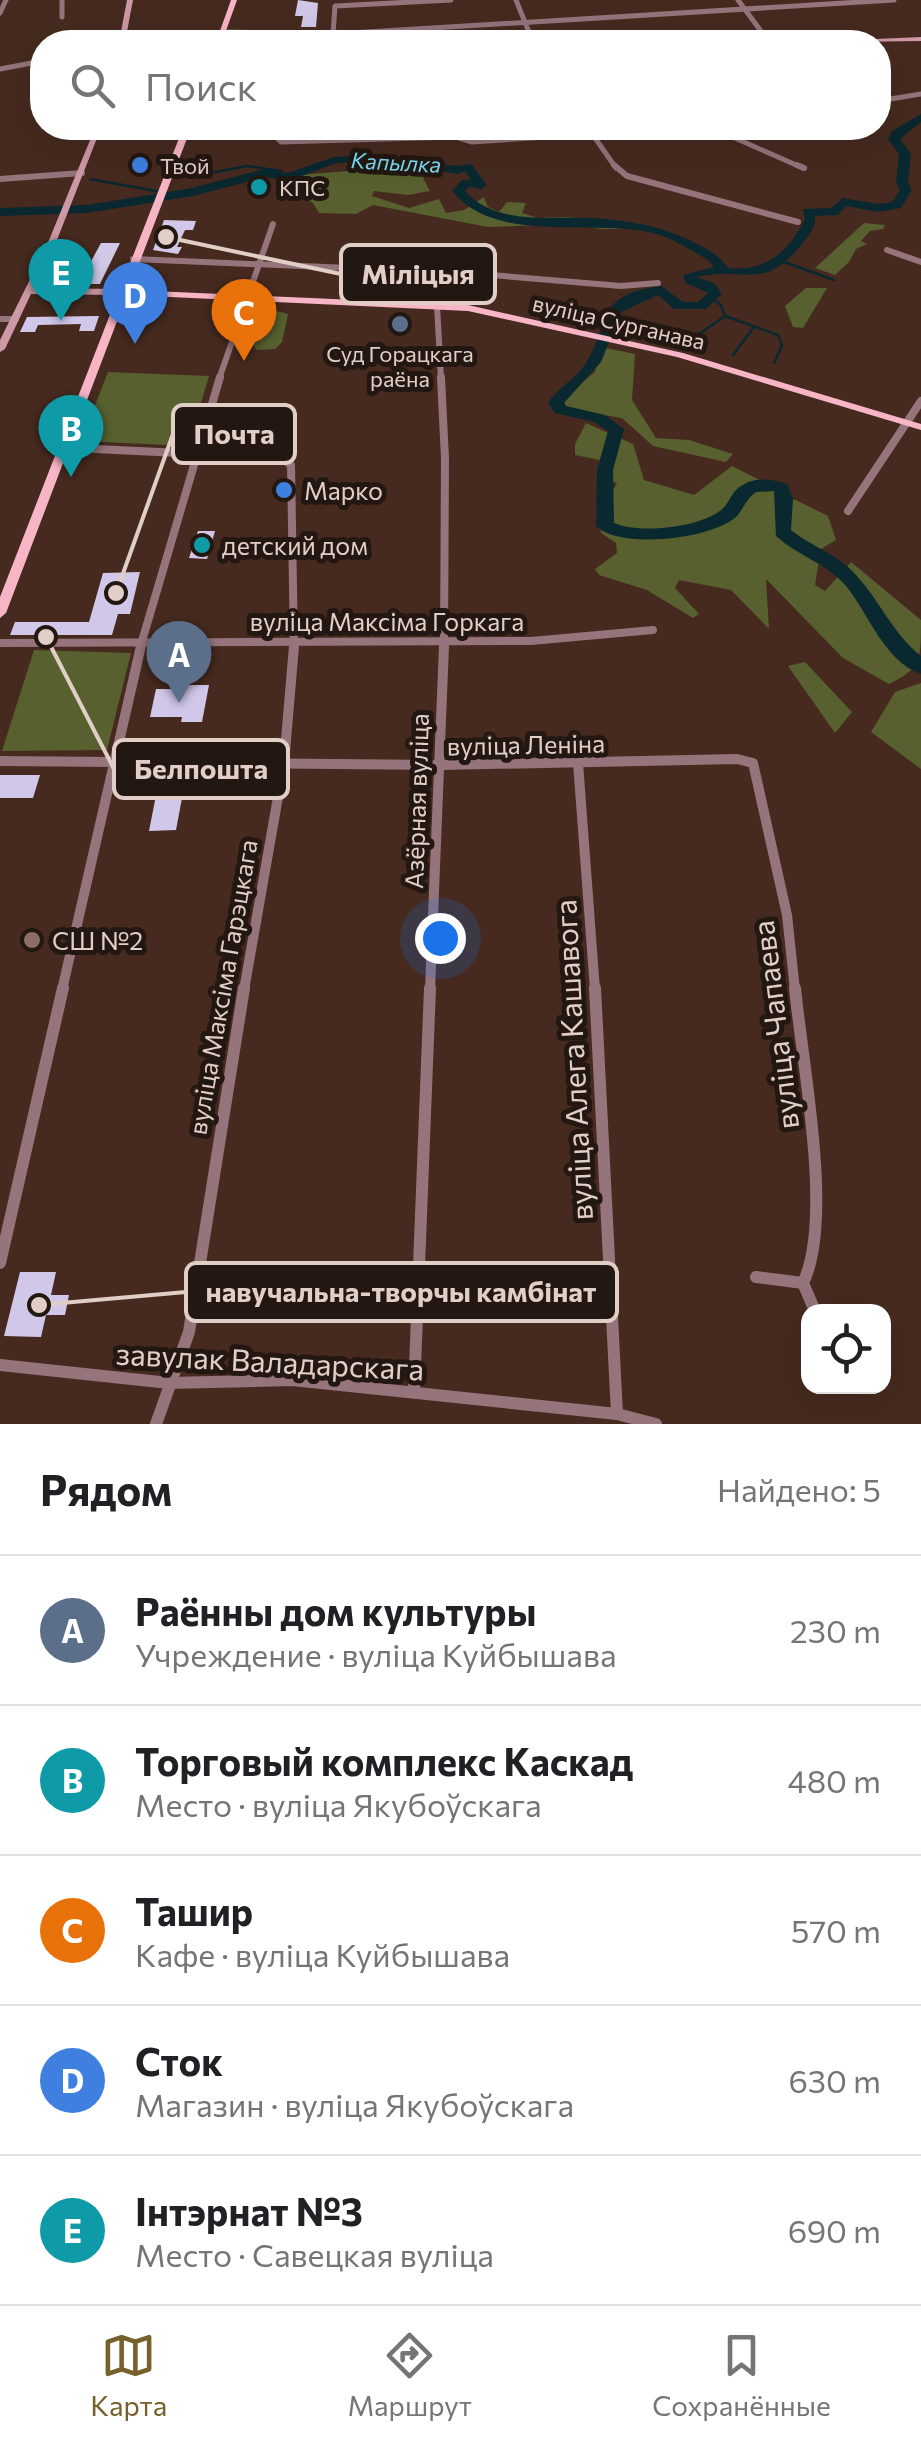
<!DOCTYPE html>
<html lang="ru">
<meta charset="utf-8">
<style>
body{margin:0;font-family:Commissioner,sans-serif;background:#f2f2f2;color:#202124}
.controls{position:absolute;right:30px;bottom:30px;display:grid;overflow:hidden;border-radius:20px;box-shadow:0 10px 40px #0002}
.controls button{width:90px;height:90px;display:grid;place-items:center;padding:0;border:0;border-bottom:2px solid #e0e0e0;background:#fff;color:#202124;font:50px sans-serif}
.you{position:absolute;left:440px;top:938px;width:35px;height:35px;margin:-25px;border:8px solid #fff;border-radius:50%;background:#1a73e8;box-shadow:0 0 0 15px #1a73e833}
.badge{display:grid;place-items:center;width:65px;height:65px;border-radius:50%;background:#77612b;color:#fff;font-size:32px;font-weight:700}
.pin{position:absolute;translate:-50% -82px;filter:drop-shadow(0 2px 5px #0008)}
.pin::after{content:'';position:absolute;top:52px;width:35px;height:30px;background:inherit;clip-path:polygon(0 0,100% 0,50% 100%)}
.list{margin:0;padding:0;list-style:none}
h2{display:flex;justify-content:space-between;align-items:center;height:130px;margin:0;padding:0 40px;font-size:42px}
h2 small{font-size:32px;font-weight:400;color:#757577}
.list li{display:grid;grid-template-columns:65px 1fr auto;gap:30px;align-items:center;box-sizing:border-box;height:150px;padding:0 40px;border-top:2px solid #e0e0e0}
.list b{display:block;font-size:38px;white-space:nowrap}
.list p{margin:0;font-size:32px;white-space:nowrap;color:#757577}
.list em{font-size:32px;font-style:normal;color:#757577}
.icon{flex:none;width:55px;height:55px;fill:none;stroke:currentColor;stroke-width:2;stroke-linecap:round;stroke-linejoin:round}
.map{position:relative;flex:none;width:921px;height:1424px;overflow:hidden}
.search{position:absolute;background:#fff;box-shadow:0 10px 40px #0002;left:30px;right:30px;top:30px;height:110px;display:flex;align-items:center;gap:25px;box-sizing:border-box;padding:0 35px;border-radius:40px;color:#757577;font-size:38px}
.sheet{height:880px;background:#fff}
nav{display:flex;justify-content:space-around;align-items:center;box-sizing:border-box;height:140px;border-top:2px solid #e0e0e0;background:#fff;font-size:28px;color:#757577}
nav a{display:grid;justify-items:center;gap:5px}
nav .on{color:#77612b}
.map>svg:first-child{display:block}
</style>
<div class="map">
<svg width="921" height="1424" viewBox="0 0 921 1424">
<rect width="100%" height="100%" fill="#462a1f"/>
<g fill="#57602e">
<path d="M379 160 388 165 390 174 420 172 430 191 408 195 374 191 372 196 409 208 439 199 446 213 464 210 484 197 488 207 499 212 507 202 526 203 522 213 538 218 566 217 642 224 636 229H600L577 224 488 227 373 205 356 214 319 213 313 203 297 192 298 175 347 171 365 161Z"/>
<path d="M864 223 885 225 883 229 870 231 861 241 867 244 856 249 849 262 835 275 815 268Z"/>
<path d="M806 288H827L803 328 793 327 785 306Z"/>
<path d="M272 310 288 314 282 342 275 349 256 350 250 339 258 314Z"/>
<path d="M601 347 635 354 632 400 656 438 689 440 733 454 726 462 653 446 622 418 567 409 563 398 595 372Z"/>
<path d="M108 372 209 376 188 446 81 441Z"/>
<path d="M586 423 633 444 644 480 694 495 732 466 775 488 779 497 796 500 828 516 836 540 821 549 815 585 825 591 851 562 921 620C921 660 921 669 889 684L843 658 766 579 769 629 731 590 679 580 675 588 699 614 693 618 647 590 599 575 595 569 617 553 616 543 601 533 598 519 617 483 597 477 600 460 575 455V444Z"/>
<path d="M34 650 131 653 107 750 2 751Z"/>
<path d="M805 662 852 712 835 733 788 666Z"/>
<path d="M921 683V769L871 732 895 692Z"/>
</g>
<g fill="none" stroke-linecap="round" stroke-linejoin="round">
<g stroke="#09282f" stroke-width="2.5">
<path d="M190 177 247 166 281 171 278 175"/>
<path d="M90 179 172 194"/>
<path d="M776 259 834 280"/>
<path d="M711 298 721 305 725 316 778 335 782 346 774 363"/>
<path d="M689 341 725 316"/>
<path d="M733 355 754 327"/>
</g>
<path fill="#09282f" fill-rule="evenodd" d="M921 114V122L900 139 911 154 908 183 912 190 901 208 878 212 846 206 838 215 815 216C816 226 810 234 803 243 762 294 746 265 697 277L715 284 722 294 706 309H674L658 295 621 312 601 362 564 403 566 406 605 415 624 429 613 470 614 523C639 534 699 528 721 510 727 506 730 497 735 491 750 476 769 478 787 484L793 499 791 530C812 547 838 554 856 575 880 601 893 634 921 656V674C884 661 869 614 846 586 826 563 798 556 776 536L774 491 756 492C746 499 744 508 737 516 714 539 620 550 596 526L597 470 608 431 594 422 555 413 548 403C558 387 576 379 586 363 612 321 594 295 661 286L683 302H698L708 293 686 283 683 275 714 267 708 260C693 252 676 240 660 235 598 216 497 247 452 191L462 180H471L465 171 458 174 377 161 336 163 289 181 265 177 193 196 87 213 0 216V208L87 205 192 188 265 169 288 173 334 157 377 155 457 166 471 164 487 185 481 189 469 187 465 191C496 226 550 216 592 218 625 220 660 225 691 241 706 248 718 254 728 268 766 272 788 252 805 219L803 209 831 208 843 198 878 204 892 202 900 190 896 183 899 154 888 139 892 131Z"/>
</g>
<g fill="#d1c8e9">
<path d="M298 0 318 3 316 27H301L303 16H295Z"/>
<path d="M164 220 196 221 193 230H185L177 247H182L178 254 153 250Z"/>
<path d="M101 243H120L100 284H51L55 276H83Z"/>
<path d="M99 316 94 331H79L81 324 38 325 35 332H20L27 317Z"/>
<path d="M198 531H215L207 559 189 558Z"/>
<path d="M140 572 130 614H118L112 635H10L15 622H89L103 573Z"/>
<path d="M188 685H209L202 722H181L182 717H150L156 689H187Z"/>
<path d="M0 775H40L33 798H0Z"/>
<path d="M160 775H201L197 798H182L176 830 149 831Z"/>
<path d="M20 1272H56L51 1295H69L65 1315H46L41 1337 4 1336Z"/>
</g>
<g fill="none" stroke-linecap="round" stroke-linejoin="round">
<g stroke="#95747c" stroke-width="5">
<path d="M62 0V17"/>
<path d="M516 0 533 42"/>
<path d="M738 0 769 42"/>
<path d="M0 13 6 0"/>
<path d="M223 32 333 34 894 0"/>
<path d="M333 34 335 6 451 0"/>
<path d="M0 69 42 61"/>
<path d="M878 101 921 94"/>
<path d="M267 128 281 142 456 137"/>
<path d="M448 128 456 137 472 142 592 134"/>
<path d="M588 128 616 168"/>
<path d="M712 128 803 168"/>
</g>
<g stroke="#95747c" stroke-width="6">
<path d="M614 165 627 176 798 222"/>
<path d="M797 165 804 168"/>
<path d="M0 179 82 173"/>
<path d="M887 250 921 262"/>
<path d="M133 259 468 273 621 286 658 283"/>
<path d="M0 319H16"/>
<path d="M219 379 273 224"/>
<path d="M441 379 437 305 444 273"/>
</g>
<g stroke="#95747c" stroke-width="8">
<path d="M441 377 445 459 444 648"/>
<path d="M74 448 264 457 283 459 291 465 294 648"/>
<path d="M848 511 921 401"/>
<path d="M0 643 531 641 653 630"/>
<path d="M140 648 220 377"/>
</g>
<g stroke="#95747c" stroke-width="10">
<path d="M0 761 441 765 737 759 753 763 787 915 795 990"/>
<path d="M578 763 595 990"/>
<path d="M62 990 141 646"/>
<path d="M244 990 284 763 294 646"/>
<path d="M430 990 444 646"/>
</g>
<g stroke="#95747c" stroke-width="12">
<path d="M595 988 617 1414"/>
<path d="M795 988C802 1063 834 1219 803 1283L815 1311"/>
<path d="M0 1263 63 988"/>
<path d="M756 1277 803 1283"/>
<path d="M0 1365 169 1383 292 1380 617 1414 656 1424"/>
<path d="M414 1392 430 988"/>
<path d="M156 1424 189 1332 244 988"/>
</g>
<g fill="#cd99a6" fill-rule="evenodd">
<path d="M127 0H133L125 42H119Z"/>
<path d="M921 37V41L850 42 853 40Z"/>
<path d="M95 128H101L55 245 34 288 121 289 125 292 121 295 31 294 5 349 0 352V340L47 245Z"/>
</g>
<g fill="#f8b5c6" fill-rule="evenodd">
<path d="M231 0H237L222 42H216Z"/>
<path d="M183 128H191L129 290 468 305 683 353 921 424V430L677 357 468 311 127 295 6 613 0 618V597L118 294 116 292 120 289Z"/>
</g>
</g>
<g fill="#3f7fe0" stroke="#231711" stroke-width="4">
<circle cx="140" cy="165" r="10"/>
<circle cx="284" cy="490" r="10"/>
</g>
<g fill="#0f9aa8" stroke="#231711" stroke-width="4">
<circle cx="259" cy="187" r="10"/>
<circle cx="202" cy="545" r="10"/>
</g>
<circle fill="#5c6f8a" stroke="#231711" stroke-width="4" cx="400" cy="324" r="10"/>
<circle fill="#8d6e63" stroke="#231711" stroke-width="4" cx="32" cy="940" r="10"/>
<g text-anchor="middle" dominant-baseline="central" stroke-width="10" stroke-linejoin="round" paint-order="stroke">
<g font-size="22" font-style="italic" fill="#78dbf5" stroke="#231711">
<text transform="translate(396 162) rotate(3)">Капылка</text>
</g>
<g font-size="22" fill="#e1cec7" stroke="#231711" text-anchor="start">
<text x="160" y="165">Твой</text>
<text x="279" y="187">КПС</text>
<text x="400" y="353" text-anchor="middle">Суд Горацкага<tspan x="400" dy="25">раёна</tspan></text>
</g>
<g font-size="22" fill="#e1cec7" stroke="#231711">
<text transform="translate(619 322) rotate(13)">вуліца Сурганава</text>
</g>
<g font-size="25" fill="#e1cec7" stroke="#231711" text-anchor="start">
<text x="304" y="490">Марко</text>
<text x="222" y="545">детский дом</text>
<text x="52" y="940">СШ №2</text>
</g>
<g font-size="25" fill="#e1cec7" stroke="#231711">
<text x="387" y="621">вуліца Максіма Горкага</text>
<text transform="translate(526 744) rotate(-1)">вуліца Леніна</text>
<text transform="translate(416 801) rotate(-88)">Азёрная вуліца</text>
<text transform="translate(222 987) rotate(-80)">вуліца Максіма Гарэцкага</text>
</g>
<g font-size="30" fill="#e1cec7" stroke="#231711">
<text transform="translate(774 1025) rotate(-97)">вуліца Чапаева</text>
<text transform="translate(572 1060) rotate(-93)">вуліца Алега Кашавога</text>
<text transform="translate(270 1360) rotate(3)">завулак Валадарскага</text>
</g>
</g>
<path fill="none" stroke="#e1cec7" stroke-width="4" d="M166 237L341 274M116 593L173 434M46 637L114 769M39 1305L186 1292"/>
<g fill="#e1cec7" stroke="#231711" stroke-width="4">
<circle cx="166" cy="237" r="10"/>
<circle cx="116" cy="593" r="10"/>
<circle cx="46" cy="637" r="10"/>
<circle cx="39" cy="1305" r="10"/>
</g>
<g fill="#231711" stroke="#e1cec7" stroke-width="4">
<rect x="341" y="245" width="154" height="58" rx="10"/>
<rect x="173" y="405" width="122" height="58" rx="10"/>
<rect x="114" y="740" width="174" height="58" rx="10"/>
<rect x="186" y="1263" width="431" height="58" rx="10"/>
</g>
<g font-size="28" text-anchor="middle" font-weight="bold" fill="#e1cec7">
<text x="418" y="284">Міліцыя</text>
<text x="234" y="444">Почта</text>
<text x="201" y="779">Белпошта</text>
<text x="401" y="1302">навучальна-творчы камбінат</text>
</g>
</svg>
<div class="controls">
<button><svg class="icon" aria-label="locate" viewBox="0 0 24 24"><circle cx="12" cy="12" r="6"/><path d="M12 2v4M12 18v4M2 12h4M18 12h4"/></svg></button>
</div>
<div class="you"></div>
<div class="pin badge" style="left:179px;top:703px;background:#5c6f8a">A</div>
<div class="pin badge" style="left:71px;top:477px;background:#0f9aa8">B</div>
<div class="pin badge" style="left:244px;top:361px;background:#e8710a">C</div>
<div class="pin badge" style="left:135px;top:344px;background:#3f7fe0">D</div>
<div class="pin badge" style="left:61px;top:321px;background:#0f9aa8">E</div>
<div class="search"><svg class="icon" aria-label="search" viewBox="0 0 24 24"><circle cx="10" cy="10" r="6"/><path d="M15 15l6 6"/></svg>Поиск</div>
</div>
<section class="sheet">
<h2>Рядом<small>Найдено: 5</small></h2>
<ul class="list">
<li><span class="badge" style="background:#5c6f8a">A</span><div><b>Раённы дом культуры</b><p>Учреждение · вуліца Куйбышава</p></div><em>230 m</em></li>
<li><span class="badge" style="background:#0f9aa8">B</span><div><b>Торговый комплекс Каскад</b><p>Место · вуліца Якубоўскага</p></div><em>480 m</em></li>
<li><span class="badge" style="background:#e8710a">C</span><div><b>Ташир</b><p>Кафе · вуліца Куйбышава</p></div><em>570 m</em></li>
<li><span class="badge" style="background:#3f7fe0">D</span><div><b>Сток</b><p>Магазин · вуліца Якубоўскага</p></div><em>630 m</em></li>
<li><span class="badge" style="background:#0f9aa8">E</span><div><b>Інтэрнат №3</b><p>Место · Савецкая вуліца</p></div><em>690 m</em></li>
</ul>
</section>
<nav>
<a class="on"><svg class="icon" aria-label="map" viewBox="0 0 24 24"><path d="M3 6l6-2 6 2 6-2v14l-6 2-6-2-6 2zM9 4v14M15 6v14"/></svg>Карта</a>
<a><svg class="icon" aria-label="directions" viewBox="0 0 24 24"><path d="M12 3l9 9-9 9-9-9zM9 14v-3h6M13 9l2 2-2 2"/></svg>Маршрут</a>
<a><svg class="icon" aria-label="saved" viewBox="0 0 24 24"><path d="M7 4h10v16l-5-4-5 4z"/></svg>Сохранённые</a>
</nav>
